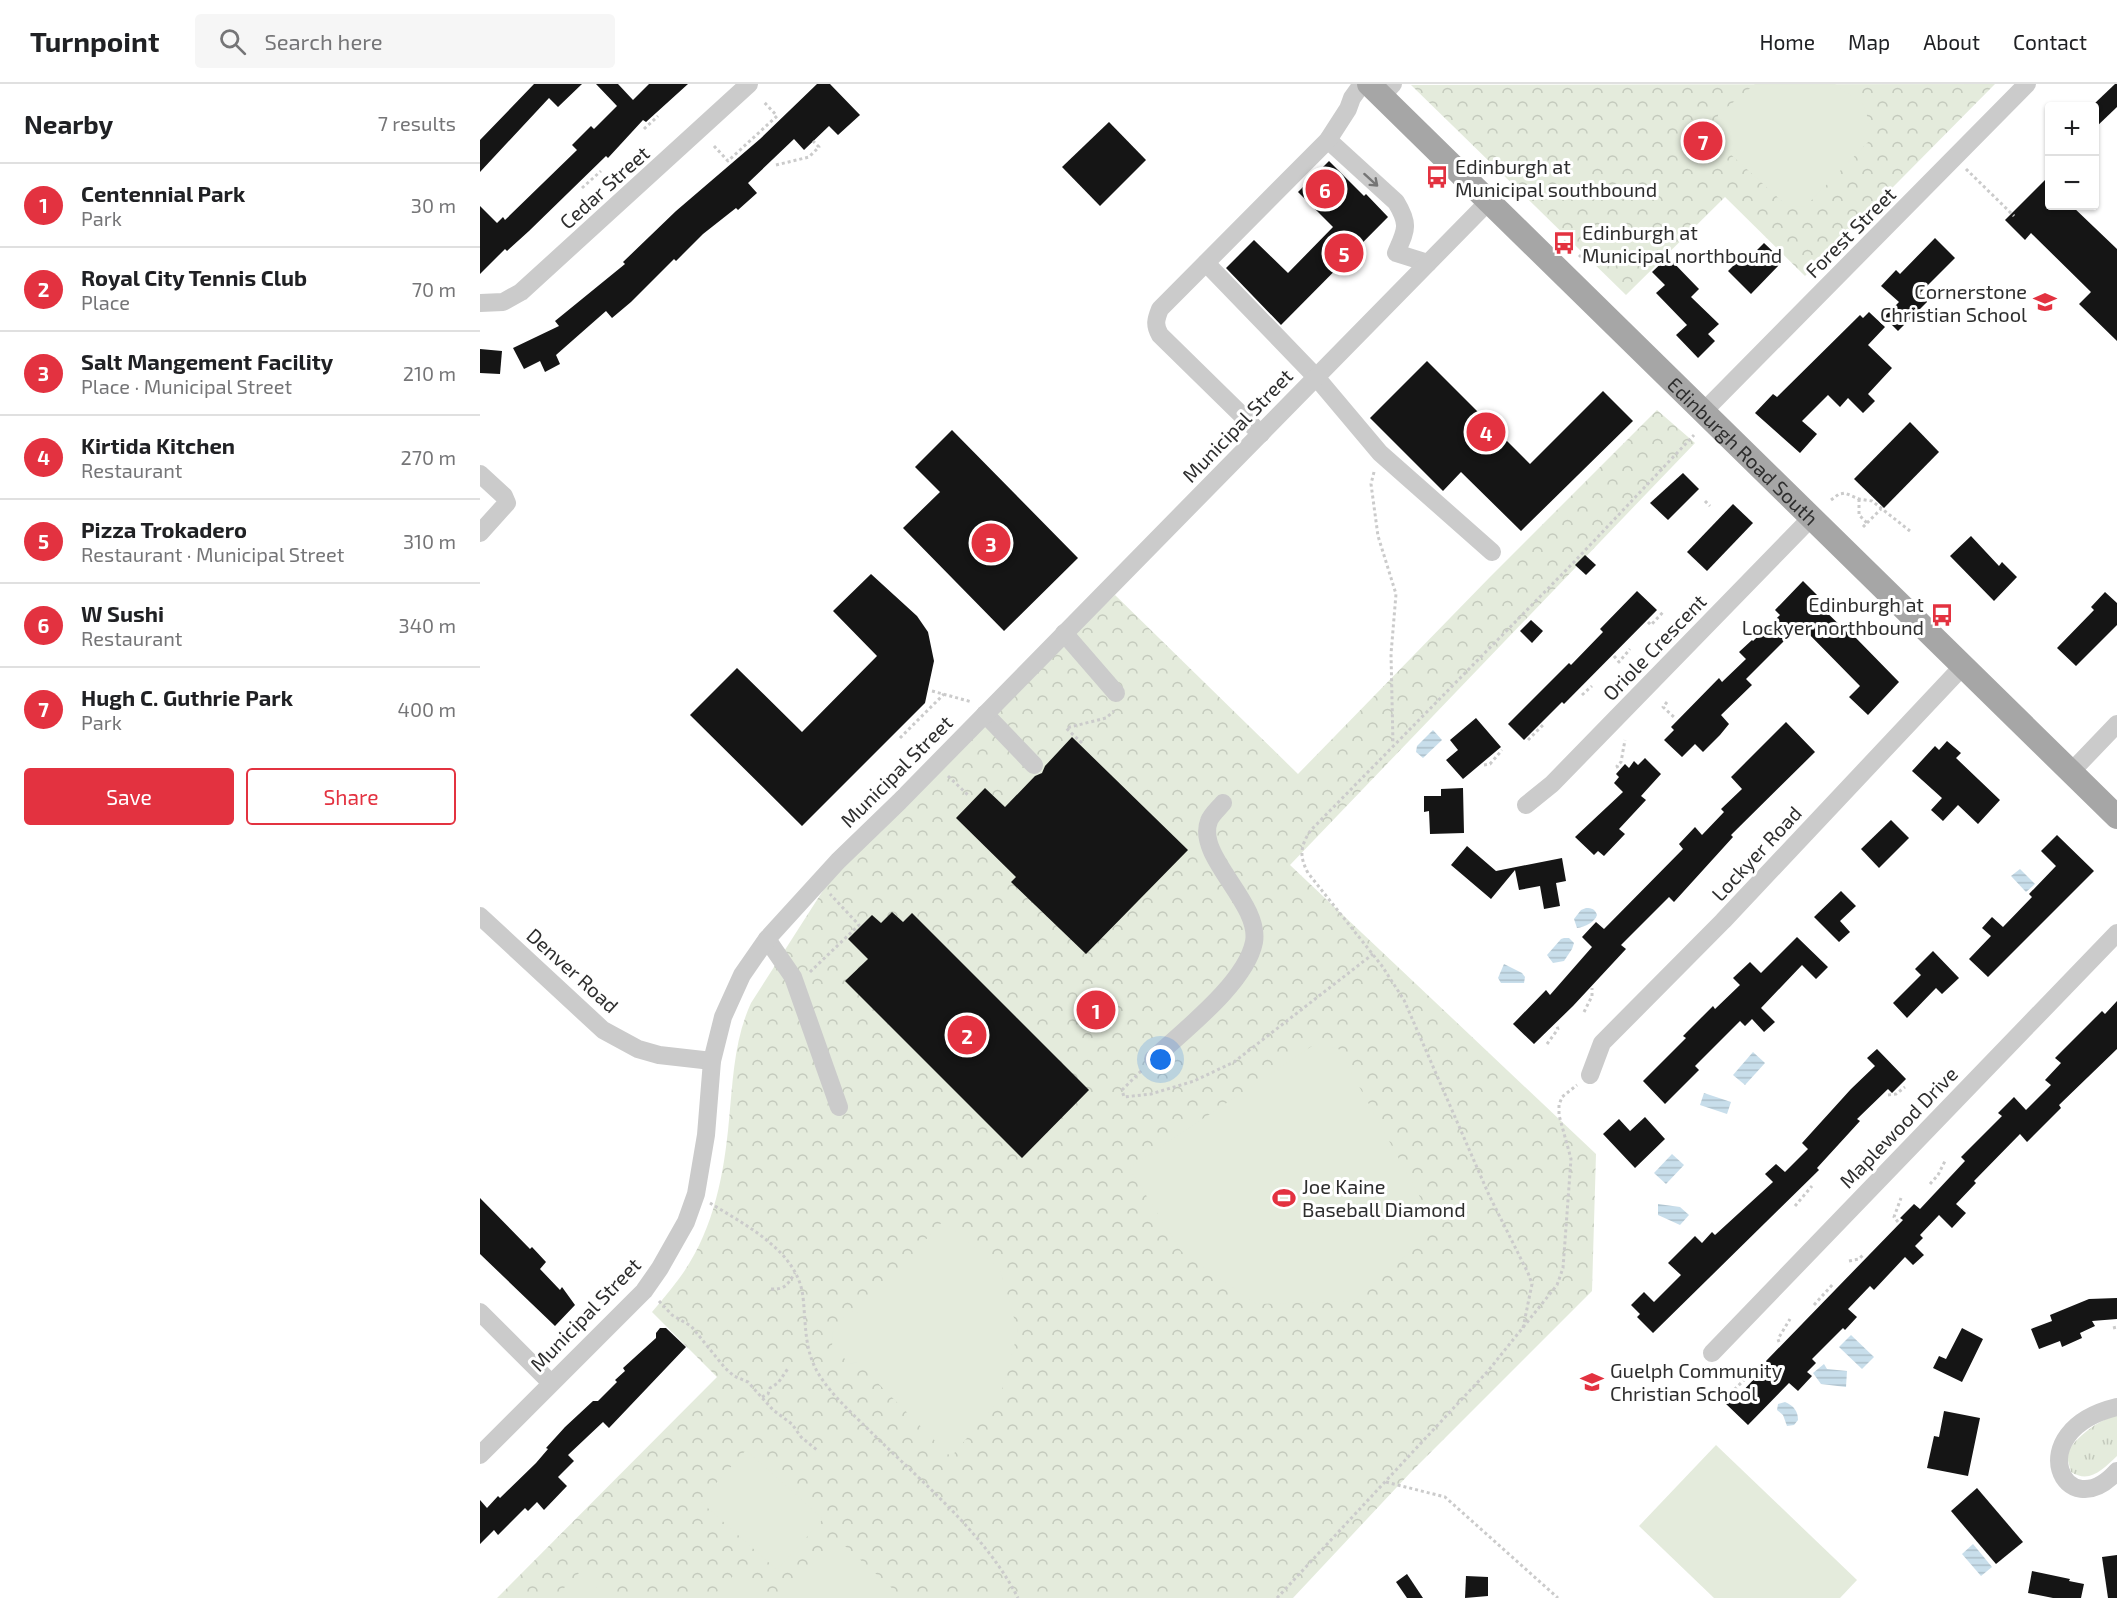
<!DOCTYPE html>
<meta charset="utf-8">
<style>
body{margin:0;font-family:"Exo 2",sans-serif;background:#f6f6f6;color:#202124}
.controls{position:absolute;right:18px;top:18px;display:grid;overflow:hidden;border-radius:6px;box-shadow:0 2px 4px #0004}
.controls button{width:54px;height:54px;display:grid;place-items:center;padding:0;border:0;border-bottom:2px solid #e0e0e0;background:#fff;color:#202124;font:30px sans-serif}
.you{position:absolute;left:681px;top:976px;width:21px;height:21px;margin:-15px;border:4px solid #fff;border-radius:50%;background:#1a73e8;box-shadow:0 0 0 9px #1a73e833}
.badge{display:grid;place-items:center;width:39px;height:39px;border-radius:50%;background:#e33240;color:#fff;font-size:20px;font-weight:700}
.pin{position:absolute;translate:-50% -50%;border:3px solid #fff;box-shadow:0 2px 6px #0006}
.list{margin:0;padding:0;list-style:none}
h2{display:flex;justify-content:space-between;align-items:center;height:78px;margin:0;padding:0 24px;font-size:26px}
h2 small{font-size:20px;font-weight:400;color:#757577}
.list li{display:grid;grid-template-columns:39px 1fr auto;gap:18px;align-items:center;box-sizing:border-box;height:84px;padding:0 24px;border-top:2px solid #e0e0e0}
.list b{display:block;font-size:22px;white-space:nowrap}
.list p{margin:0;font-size:20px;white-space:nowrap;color:#757577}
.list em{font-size:20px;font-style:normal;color:#757577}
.actions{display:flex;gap:12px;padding:18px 24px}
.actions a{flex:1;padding:14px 0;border:2px solid #e33240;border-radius:6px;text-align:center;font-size:21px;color:#e33240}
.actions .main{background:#e33240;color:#fff}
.icon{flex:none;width:33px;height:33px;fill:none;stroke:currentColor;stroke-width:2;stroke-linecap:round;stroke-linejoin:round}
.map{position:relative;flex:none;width:1637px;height:1514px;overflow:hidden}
header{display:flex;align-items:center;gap:36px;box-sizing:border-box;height:84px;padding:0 30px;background:#fff;border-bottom:2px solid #e0e0e0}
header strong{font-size:28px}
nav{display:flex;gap:33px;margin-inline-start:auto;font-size:21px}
.search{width:420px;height:54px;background:#f6f6f6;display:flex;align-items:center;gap:15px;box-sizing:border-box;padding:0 21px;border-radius:6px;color:#757577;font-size:22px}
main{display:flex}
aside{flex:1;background:#fff}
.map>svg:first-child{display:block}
</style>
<header>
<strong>Turnpoint</strong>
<div class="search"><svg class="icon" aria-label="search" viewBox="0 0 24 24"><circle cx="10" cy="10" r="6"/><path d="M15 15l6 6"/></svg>Search here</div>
<nav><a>Home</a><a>Map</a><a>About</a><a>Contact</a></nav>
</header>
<main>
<aside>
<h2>Nearby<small>7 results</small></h2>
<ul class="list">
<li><span class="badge">1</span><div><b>Centennial Park</b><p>Park</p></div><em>30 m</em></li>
<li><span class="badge">2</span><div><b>Royal City Tennis Club</b><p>Place</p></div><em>70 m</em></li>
<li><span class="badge">3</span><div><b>Salt Mangement Facility</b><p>Place · Municipal Street</p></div><em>210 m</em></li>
<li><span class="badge">4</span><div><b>Kirtida Kitchen</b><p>Restaurant</p></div><em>270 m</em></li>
<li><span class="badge">5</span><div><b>Pizza Trokadero</b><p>Restaurant · Municipal Street</p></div><em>310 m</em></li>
<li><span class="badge">6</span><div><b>W Sushi</b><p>Restaurant</p></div><em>340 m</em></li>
<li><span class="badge">7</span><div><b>Hugh C. Guthrie Park</b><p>Park</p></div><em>400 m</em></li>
</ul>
<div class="actions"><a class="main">Save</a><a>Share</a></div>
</aside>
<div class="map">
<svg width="1637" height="1514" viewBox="0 0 1637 1514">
<defs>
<pattern id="grass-tufts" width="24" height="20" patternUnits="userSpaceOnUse" patternTransform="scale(1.5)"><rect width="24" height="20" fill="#e4ebdc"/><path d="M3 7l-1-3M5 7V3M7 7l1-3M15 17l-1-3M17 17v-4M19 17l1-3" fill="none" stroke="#c4cabd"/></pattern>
<pattern id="forest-crowns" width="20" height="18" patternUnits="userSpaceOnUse" patternTransform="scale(1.5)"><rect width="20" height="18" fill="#e4ebdc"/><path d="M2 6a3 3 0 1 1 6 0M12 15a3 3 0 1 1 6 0" fill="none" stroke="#c4cabd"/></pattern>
<pattern id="water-rules" width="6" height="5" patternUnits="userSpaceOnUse" patternTransform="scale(1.5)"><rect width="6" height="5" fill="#c8deeb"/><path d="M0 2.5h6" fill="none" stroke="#acbfca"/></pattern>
</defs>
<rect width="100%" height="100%" fill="#fff"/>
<path fill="url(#grass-tufts)" d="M1637 1331V1372C1623 1385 1610 1400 1591 1388L1586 1369C1599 1351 1615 1338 1637 1331Z"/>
<g fill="url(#forest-crowns)">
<path d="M1515 0 1325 192 1245 113 1146 211 931 1Z"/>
<path d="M1177 326 1215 359 810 781 1116 1070 1112 1207 931 1388 813 1514H17L237 1293 172 1228C181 1217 190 1207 198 1196 233 1150 244 1092 249 1036 253 996 254 956 271 919L383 744 635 511 818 690 1009 494Z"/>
</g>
<g fill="#e4ebdc">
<path d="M1275 0H1355L1384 21 1393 53 1325 123 1307 122 1236 57 1238 31Z"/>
<path d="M835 960 858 964 957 1144 873 1217 776 1220 701 1167 649 1084Z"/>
<path d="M463 1137 520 1185 538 1248 519 1316 471 1373 377 1278 370 1280 352 1262 353 1248 368 1227 378 1229Z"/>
<path d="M1236 1361 1377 1496 1360 1514H1234L1159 1442Z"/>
<path d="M266 1366 343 1435 297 1486 220 1417Z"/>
<path d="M356 1454 423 1514H321L310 1504Z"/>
<path d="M101 1487 127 1514H74Z"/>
<path d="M258 1487 285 1514H231Z"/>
</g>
<g fill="url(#water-rules)">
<path d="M953 646 962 656 943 674 936 668 937 662Z"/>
<path d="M1540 785 1555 800 1546 808 1531 792Z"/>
<path d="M1106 824C1112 824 1115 825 1117 831 1115 838 1105 843 1097 844L1094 835 1101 826Z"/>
<path d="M1084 854H1089L1094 859 1092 865 1084 877 1073 879 1067 871 1081 855Z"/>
<path d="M1024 880 1042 889 1045 893 1044 899H1021L1018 894Z"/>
<path d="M1273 968 1285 979 1265 1001 1253 991Z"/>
<path d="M1224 1009 1251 1018 1247 1030 1220 1021Z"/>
<path d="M1192 1070 1204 1081 1186 1100 1174 1089Z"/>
<path d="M1178 1120 1200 1123 1209 1131 1200 1141 1178 1131Z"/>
<path d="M1371 1251 1394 1273 1382 1285 1359 1263Z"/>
<path d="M1344 1280 1347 1285 1367 1287 1366 1303 1341 1300 1333 1289Z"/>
<path d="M1305 1318C1314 1322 1318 1327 1318 1336L1314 1341 1307 1342 1303 1331 1297 1326 1298 1320Z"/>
<path d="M1493 1460 1512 1483 1501 1492 1482 1470Z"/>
</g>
<g fill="#151515">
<path d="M54 0H102L78 23 69 14 0 88V56Z"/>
<path d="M116 0H138L153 16 169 0H208L166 38 163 36 128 74 126 72 49 147 27 167 25 165 0 190V122L17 139 23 133 25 136 97 66 92 61 111 42 114 45 137 22Z"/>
<path d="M337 0H350L380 31 358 51 349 42 324 66 314 55 268 99 277 109 258 126 256 124 223 150 196 177 194 175 151 218 132 234 126 227 76 271 80 280 65 288 60 277 44 285 33 264 79 242 75 237 145 180 143 178 196 127 280 55Z"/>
<path d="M1635 0H1637V23L1614 45V20Z"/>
<path d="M629 38 666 76 620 122 582 83Z"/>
<path d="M849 77 884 112 886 110 908 133 801 241 746 184 774 156 808 189 853 143 818 108Z"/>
<path d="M1569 92V122H1592L1637 165V257L1599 220 1611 208 1551 149 1545 156 1525 136Z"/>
<path d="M1455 154 1475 174 1440 209 1447 218 1418 247 1404 233 1419 218 1401 202 1416 186 1420 190Z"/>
<path d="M1284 159 1303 177 1271 210 1248 187 1260 175 1264 179Z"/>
<path d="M1188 173 1219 205 1211 213 1239 240 1228 250 1235 257 1218 274 1196 251 1207 241 1176 209 1185 201 1172 188Z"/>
<path d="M1389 228 1405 243 1388 261 1412 284 1388 310 1395 317 1383 329 1368 314 1360 323 1348 311 1322 337 1337 350 1320 369 1275 329 1293 310 1297 313 1380 231 1383 234Z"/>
<path d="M0 265 22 267 20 290 0 289Z"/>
<path d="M947 277 1050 380 1123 307 1153 337 1041 447 981 388 963 407 890 334Z"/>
<path d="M1430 338 1459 368 1404 424 1374 395Z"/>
<path d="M472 346 598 474 524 547 423 444 460 408 435 383Z"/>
<path d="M1203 389 1219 405 1188 436 1170 419Z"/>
<path d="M1253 420 1273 439 1227 487 1207 468Z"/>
<path d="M1491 452 1519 482 1522 478 1537 493 1514 517 1470 472Z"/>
<path d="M1105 471 1116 481 1106 491 1095 481Z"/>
<path d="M391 490 437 532 448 548 454 577 445 619 322 742 210 631 257 584 322 648 397 572 353 527Z"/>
<path d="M1323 497 1340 514 1336 518 1373 554 1375 553 1419 598 1388 631 1369 613 1380 602 1320 541 1266 595 1272 601 1241 631 1249 640 1240 651 1223 668 1215 660 1202 673 1184 656 1194 646 1191 643 1239 594 1242 598 1266 575 1259 568 1272 556 1273 557 1300 531 1295 526Z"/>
<path d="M1157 507 1177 526 1084 620 1082 618 1044 656 1028 640 1089 579 1091 581 1123 548 1120 545Z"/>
<path d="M1625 508 1637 519V541L1596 582 1577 564 1614 526 1611 523Z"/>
<path d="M1051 536 1063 547 1052 559 1040 547Z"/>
<path d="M996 634 1021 663 983 695 966 676 978 666 970 656Z"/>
<path d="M1306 638 1335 668 1251 751 1253 753 1194 818 1189 813 1141 861 1146 865 1093 922 1054 960 1033 940 1066 906 1070 911 1112 863 1102 853 1116 838 1124 845 1203 765 1199 760 1215 743 1222 751 1244 728 1241 725 1262 705 1251 693Z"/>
<path d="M592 653 708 766 606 870 531 798 536 793 476 734 505 704 525 723 555 692 562 689 565 682Z"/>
<path d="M1467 657 1481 669 1476 674 1520 716 1498 740 1478 721 1463 737 1451 726 1462 714 1432 687 1455 662 1459 666Z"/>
<path d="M1165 674 1181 690 1161 712 1166 716 1139 745 1145 750 1124 772 1118 767 1114 771 1095 753 1143 708 1134 699 1139 693 1136 690 1145 680 1149 684 1154 677 1158 681Z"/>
<path d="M983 704 984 749 950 750 949 727 944 728V712H961V705Z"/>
<path d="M1411 736 1429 754 1399 784 1381 765Z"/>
<path d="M1577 751 1614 787 1508 893 1489 875 1511 852 1502 844 1512 833 1523 843 1552 813 1549 810 1576 782 1561 767Z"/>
<path d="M987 762 1016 787 1082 774 1086 797 1076 799 1080 822 1064 825 1060 802 1039 806 1035 786 1011 815 971 781Z"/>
<path d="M1361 807 1376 822 1360 837 1370 848 1359 858 1334 833Z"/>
<path d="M412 828 423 838 432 829 609 1006 542 1074 365 897 388 875 368 855 392 831 401 839Z"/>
<path d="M1317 853 1348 883 1336 895 1322 881 1281 924 1295 938 1284 948 1272 935 1265 942 1260 937 1215 982 1219 986 1185 1020 1163 997 1206 954 1203 952 1233 922 1235 925 1260 901 1253 894 1270 878 1281 889Z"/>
<path d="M1453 867 1479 894 1462 910 1456 904 1427 934 1413 919 1441 891 1435 885Z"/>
<path d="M1637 917V965L1579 1021 1581 1024 1547 1058 1540 1050 1494 1097 1496 1099 1476 1120 1486 1129 1472 1144 1459 1131 1440 1151 1443 1154 1435 1162 1444 1171 1433 1181 1425 1173 1394 1206 1390 1202 1368 1225 1377 1233 1365 1246 1363 1244 1332 1275 1336 1279 1327 1288 1332 1292 1318 1307 1309 1299 1268 1341 1245 1319 1258 1306 1261 1309 1288 1280 1286 1277 1423 1136 1420 1134 1434 1120 1440 1125 1485 1077 1481 1073 1522 1032 1518 1029 1534 1013 1546 1026 1571 1001 1565 996 1581 979 1575 974 1622 927 1625 930Z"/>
<path d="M1397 965 1426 995 1412 1009 1408 1005 1377 1035 1380 1037 1337 1084 1339 1086 1173 1249 1157 1233 1160 1230 1151 1221 1164 1208 1174 1218 1201 1191 1188 1179 1215 1152 1222 1159 1232 1148 1235 1151 1293 1098 1285 1090 1296 1080 1305 1088 1328 1065 1322 1059 1371 1005 1395 982 1387 974Z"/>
<path d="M1165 1033 1185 1055 1155 1084 1123 1050 1139 1035 1150 1047Z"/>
<path d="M0 1114 50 1165 52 1163 66 1178 60 1185 80 1206 82 1203 95 1221 75 1242 0 1170Z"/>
<path d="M1637 1214V1235L1612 1237 1615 1242 1600 1249 1602 1254 1582 1263 1580 1257 1559 1265 1551 1245 1572 1237 1570 1231 1609 1215Z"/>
<path d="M180 1244H186L206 1263 129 1344 123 1338 88 1371 94 1377 78 1393 87 1402 64 1426 57 1418 48 1427 45 1424 18 1451 14 1446 0 1460V1416L7 1424 18 1412 20 1414 56 1379 68 1365 66 1364 85 1343 113 1317H118L137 1298 135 1296 145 1287 143 1284 176 1254V1249Z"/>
<path d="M1482 1244 1503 1255 1482 1298 1453 1284 1459 1272 1466 1275Z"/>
<path d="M1464 1327 1500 1334 1488 1392 1447 1384 1454 1352 1459 1353Z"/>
<path d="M1497 1404 1543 1458 1516 1480 1471 1427Z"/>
<path d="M1637 1471V1514H1628L1622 1473Z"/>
<path d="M1552 1487 1590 1495 1589 1497 1604 1500 1601 1514H1573L1548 1509Z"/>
<path d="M927 1490 943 1514H927L916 1498Z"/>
<path d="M986 1492 1008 1493V1512L985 1514Z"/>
</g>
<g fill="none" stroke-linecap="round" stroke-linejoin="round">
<g stroke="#cbcbcb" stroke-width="3" stroke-dasharray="3 3" stroke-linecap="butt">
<path d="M164 45 178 32"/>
<path d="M234 62 248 77 297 32 283 17"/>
<path d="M296 81 329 73 339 63 333 57"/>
<path d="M1486 85 1534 132"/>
<path d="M102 104 121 87"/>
<path d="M1084 159 1086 156"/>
<path d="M1099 173 1101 171"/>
<path d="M894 388 891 400 898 452 916 510 911 570 913 660"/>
<path d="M1379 415V431L1387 439 1381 445"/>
<path d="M1351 416 1359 410 1365 409 1379 415 1392 417 1430 447"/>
<path d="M1225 417 1230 422"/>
<path d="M1387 439 1401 425"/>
<path d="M1168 538 1171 541 1184 527"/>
<path d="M1134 572 1139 578 1150 565"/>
<path d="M452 607 492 618"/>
<path d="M1102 611 1112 602"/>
<path d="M1187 618 1183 623 1194 633"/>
<path d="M420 654 464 610"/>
<path d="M1048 656 1063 641"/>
<path d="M602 659 586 644 626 634 634 627"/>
<path d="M1004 681 1010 680 1022 666"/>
<path d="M1138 684 1137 682 1141 678 1145 656"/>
<path d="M468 692 489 712"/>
<path d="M330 888 379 841 350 810"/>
<path d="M1104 928 1112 912V904"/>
<path d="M1067 960 1078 945 1076 940"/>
<path d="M661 987 642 1006 644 1013 671 1010 714 997 754 978 893 870"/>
<path d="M1408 1011 1416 1010 1425 1003"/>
<path d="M1450 1100 1458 1091 1466 1075"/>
<path d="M230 1119C265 1141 318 1167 323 1213 326 1240 324 1265 338 1289 352 1312 374 1331 393 1350 443 1399 506 1451 538 1514"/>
<path d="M1315 1122 1332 1102"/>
<path d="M1418 1138 1414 1133 1421 1114"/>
<path d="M1369 1177 1379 1175 1384 1170"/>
<path d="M291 1205C305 1206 308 1200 315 1189"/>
<path d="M179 1217 192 1231 211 1242 245 1284 254 1292 268 1298 293 1326 312 1340 321 1353 337 1366"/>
<path d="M1334 1221 1353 1200"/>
<path d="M1043 1244 1052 1200 1048 1189 1009 1111 924 916 902 882 828 789C819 772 820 762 831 746L1095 477 1214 351"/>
<path d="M1633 1244 1637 1243"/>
<path d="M1299 1258 1298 1255 1310 1235"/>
<path d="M282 1313 288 1310 290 1304 298 1299 309 1283"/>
<path d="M1246 1314 1276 1284"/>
<path d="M906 1398 965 1413 1078 1514"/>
<path d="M797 1514 1008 1287 1077 1201 1083 1184 1091 1075 1079 1031V1021L1082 1013 1097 1001"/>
</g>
<g stroke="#cbcbcb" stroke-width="18">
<path d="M902 12 913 0"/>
<path d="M848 56 916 118C930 141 926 146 916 169L948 179"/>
<path d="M726 179 836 293 900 369 1012 468"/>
<path d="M0 219 23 218 41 208 269 0"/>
<path d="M1224 327 1547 0"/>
<path d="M781 350 680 251C674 241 676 235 680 225L848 56 868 25 872 14 882 0"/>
<path d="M0 390 24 412 27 419 0 449"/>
<path d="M584 549 636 609"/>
<path d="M505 630 554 681"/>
<path d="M1591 688 1637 640"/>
<path d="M1046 721 1072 700 1332 433"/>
<path d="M0 832 123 946 158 965 179 971 232 977"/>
<path d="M287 855 313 893 359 1023"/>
<path d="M673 975C703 947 766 899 774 858 781 819 715 772 729 737 731 731 739 724 743 719"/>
<path d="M1110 991 1122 959 1243 837 1483 582"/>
<path d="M0 1228 71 1299"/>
<path d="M1232 1269 1637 849"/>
<path d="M1637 1323C1538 1347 1585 1445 1637 1387"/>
<path d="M0 1371 164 1207 180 1184 206 1138 216 1110 226 1051 232 977 243 933 262 891 287 855 358 777 419 718 1009 117"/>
</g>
<path stroke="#a6a6a6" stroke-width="24" id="s1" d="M889 0 1637 733"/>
</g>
<defs><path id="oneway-shaft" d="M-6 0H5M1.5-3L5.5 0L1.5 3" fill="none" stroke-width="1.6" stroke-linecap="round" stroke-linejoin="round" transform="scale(1.5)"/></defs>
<use stroke="#757575" href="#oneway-shaft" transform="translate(891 96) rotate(42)"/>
<defs>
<g id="bus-bare" transform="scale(1.8)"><path d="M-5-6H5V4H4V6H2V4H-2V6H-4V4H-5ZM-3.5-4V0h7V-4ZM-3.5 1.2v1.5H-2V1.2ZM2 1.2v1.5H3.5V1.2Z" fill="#e33240" stroke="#fff" stroke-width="2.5" paint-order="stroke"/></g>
<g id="school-bare" transform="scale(1.8)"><path d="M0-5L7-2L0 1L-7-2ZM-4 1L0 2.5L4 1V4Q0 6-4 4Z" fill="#e33240" stroke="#fff" stroke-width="2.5" paint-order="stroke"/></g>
<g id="stadium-bare" transform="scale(1.8)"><path d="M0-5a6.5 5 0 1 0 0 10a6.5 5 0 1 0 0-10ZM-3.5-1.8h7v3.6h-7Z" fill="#e33240" stroke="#fff" stroke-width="2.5" paint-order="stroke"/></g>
</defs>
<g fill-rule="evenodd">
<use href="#bus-bare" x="957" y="93"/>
<use href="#bus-bare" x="1084" y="159"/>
<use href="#school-bare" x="1565" y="218"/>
<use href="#bus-bare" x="1462" y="531"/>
<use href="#stadium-bare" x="804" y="1114"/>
<use href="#school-bare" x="1112" y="1298"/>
</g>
<g text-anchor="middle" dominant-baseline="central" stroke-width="6" stroke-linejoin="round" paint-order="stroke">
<g font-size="20" fill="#2e2e2e" stroke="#fff" text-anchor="start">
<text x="975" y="82">Edinburgh at<tspan x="975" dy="23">Municipal southbound</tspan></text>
<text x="1102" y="148">Edinburgh at<tspan x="1102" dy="23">Municipal northbound</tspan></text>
<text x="1547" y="207" text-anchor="end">Cornerstone<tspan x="1547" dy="23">Christian School</tspan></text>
<text x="1444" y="520" text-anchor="end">Edinburgh at<tspan x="1444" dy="23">Lockyer northbound</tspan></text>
<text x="822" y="1102">Joe Kaine<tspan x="822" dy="23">Baseball Diamond</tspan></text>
<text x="1130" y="1286">Guelph Community<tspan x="1130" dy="23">Christian School</tspan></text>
</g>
<g font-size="20" fill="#2e2e2e" stroke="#fff">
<text transform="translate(124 103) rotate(-42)">Cedar Street</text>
<text transform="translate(1370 148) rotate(-45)">Forest Street</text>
<text transform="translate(757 341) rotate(-46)">Municipal Street</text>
<text stroke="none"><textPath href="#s1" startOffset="524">Edinburgh Road South</textPath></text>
<text transform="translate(1174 563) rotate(-46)">Oriole Crescent</text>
<text transform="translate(416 687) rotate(-45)">Municipal Street</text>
<text transform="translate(1276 769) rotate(-47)">Lockyer Road</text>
<text transform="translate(93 886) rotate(42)">Denver Road</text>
<text transform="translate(1418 1043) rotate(-46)">Maplewood Drive</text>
<text transform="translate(105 1230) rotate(-46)">Municipal Street</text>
</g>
</g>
</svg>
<div class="controls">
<button>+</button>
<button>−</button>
</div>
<div class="you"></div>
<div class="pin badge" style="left:616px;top:926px">1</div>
<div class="pin badge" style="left:487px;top:951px">2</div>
<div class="pin badge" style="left:511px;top:459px">3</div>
<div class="pin badge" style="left:1006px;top:348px">4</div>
<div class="pin badge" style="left:864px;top:169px">5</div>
<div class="pin badge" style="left:845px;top:105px">6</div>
<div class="pin badge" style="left:1223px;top:57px">7</div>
</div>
</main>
